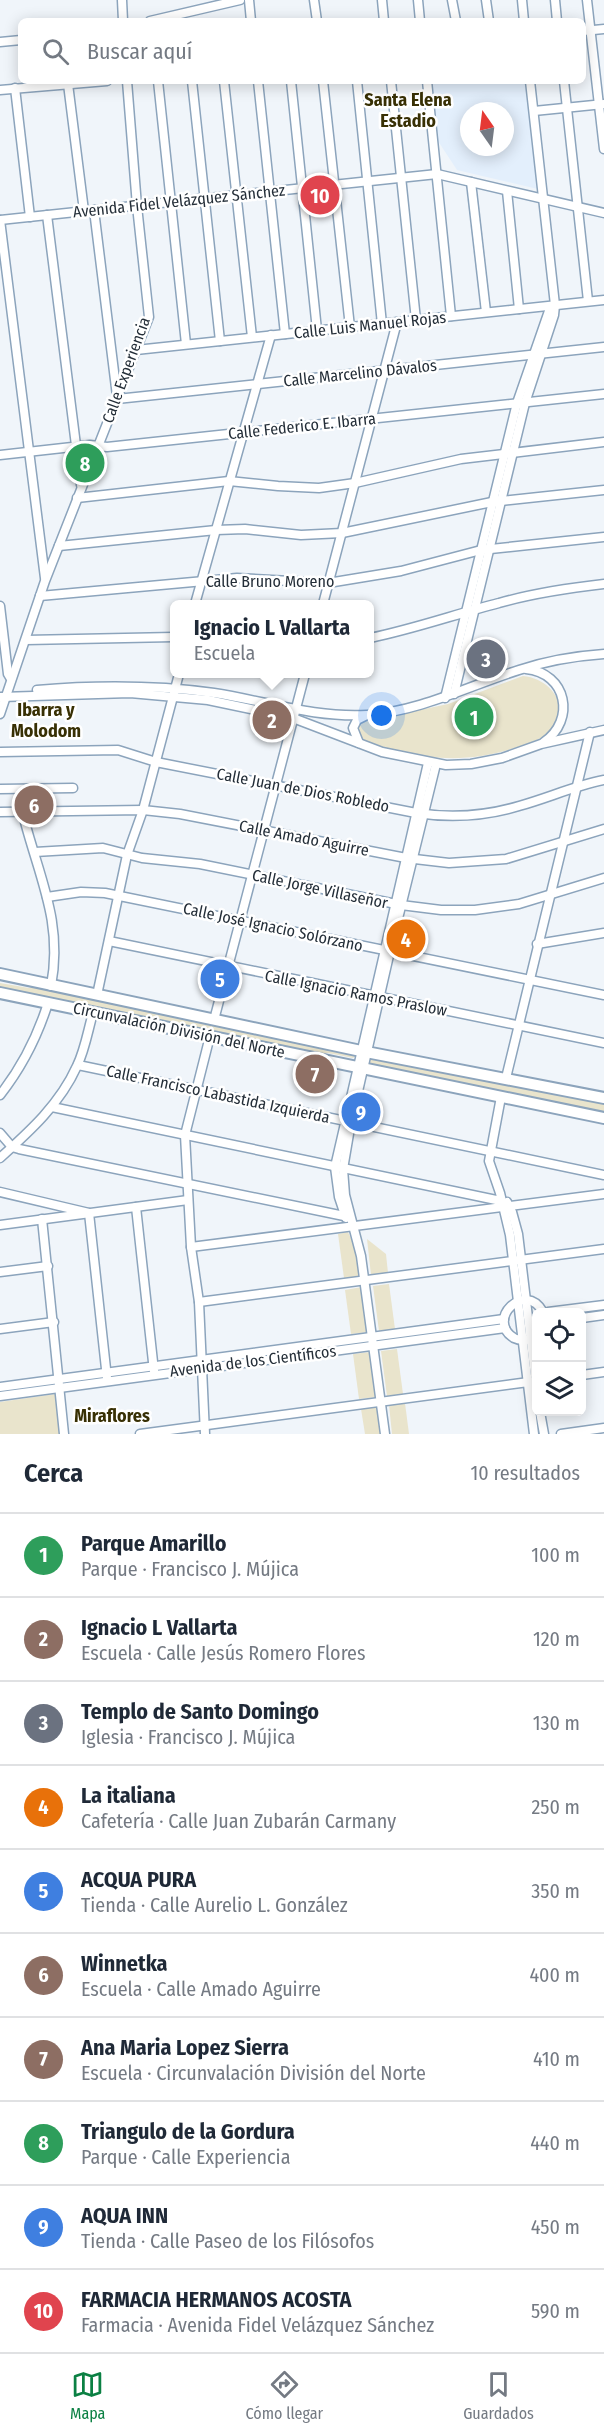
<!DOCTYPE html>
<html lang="es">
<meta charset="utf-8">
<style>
body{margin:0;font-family:"Fira Sans Condensed",sans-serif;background:#f6f6f7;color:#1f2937}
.controls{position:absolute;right:18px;bottom:18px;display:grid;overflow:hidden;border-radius:9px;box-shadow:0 3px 15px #0003}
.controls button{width:54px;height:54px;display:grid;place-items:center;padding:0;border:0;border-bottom:2px solid #e0e1e3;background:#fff;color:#1f2937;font:30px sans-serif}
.compass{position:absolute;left:460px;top:102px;width:54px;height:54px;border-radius:50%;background:#fff;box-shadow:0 3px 15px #0003;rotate:346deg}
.you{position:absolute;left:382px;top:716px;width:21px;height:21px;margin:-15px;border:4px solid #fff;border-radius:50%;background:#1a73e8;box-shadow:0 0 0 9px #1a73e833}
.badge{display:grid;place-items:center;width:39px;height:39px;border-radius:50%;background:#0b8043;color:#fff;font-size:20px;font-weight:700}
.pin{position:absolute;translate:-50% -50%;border:3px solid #fff;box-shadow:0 2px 6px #0006}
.popup{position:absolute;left:170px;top:600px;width:204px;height:78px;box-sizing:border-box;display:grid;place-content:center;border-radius:9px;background:#fff;filter:drop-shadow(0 2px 4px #0005);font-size:20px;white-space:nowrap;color:#747a83}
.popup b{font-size:22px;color:#1f2937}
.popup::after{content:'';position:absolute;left:50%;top:100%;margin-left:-12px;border:12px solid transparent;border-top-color:#fff}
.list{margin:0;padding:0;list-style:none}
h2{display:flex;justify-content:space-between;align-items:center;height:78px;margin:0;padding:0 24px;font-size:26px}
h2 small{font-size:20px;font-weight:400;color:#747a83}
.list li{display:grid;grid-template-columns:39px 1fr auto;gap:18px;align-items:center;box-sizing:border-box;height:84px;padding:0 24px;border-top:2px solid #e0e1e3}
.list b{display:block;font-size:22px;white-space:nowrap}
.list p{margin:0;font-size:20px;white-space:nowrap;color:#747a83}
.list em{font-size:20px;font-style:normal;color:#747a83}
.icon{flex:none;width:33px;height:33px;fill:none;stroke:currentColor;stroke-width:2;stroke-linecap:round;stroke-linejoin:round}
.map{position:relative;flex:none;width:604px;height:1434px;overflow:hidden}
.search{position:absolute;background:#fff;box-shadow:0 3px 15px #0003;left:18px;right:18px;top:18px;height:66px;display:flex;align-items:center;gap:15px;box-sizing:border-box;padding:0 21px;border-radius:9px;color:#747a83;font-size:22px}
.sheet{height:918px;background:#fff}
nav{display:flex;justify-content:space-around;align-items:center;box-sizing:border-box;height:84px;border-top:2px solid #e0e1e3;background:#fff;font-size:16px;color:#747a83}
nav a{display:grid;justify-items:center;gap:3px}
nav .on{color:#0b8043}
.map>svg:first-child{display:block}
</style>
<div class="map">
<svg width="604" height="1434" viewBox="0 0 604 1434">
<rect width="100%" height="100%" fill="#f0f5fa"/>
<path fill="#e3effc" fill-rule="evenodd" d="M432 81H527L538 189 457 170 438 141ZM469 111H505V147H469Z"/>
<g fill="#e9e4cc">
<path d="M523 676C554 679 574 712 547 734 539 740 528 743 518 747 478 760 442 762 401 751 388 748 367 745 359 735L358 728 363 722 448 704Z"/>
<path d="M0 983 29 988 35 987 355 1054 356 1056 353 1058 328 1053H316L0 988Z"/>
<path d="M370 1059 394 1064 404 1062 604 1104V1112L369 1064Z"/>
<path d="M348 1232 358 1254 361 1276 344 1278 338 1234Z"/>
<path d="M367 1239 386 1254 388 1273 371 1275Z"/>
<path d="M389 1284 395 1329 379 1331 373 1286Z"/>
<path d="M362 1287 368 1332 351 1334 345 1290Z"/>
<path d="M397 1349 403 1394 387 1396 381 1351Z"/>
<path d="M370 1352 376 1397 359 1399 353 1354Z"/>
<path d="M55 1394 60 1434H0V1402Z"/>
<path d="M405 1403 409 1434H392L389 1405Z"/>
<path d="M378 1406 381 1434H365L361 1409Z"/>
</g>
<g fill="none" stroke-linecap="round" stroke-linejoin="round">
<g stroke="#8ca4bc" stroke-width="11">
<g id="minor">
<path d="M122 0 123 21"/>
<path d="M249 0 251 21"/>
<path d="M314 0 317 21"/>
<path d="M382 0 384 21"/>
<path d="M418 0 420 21"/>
<path d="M452 0 456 21"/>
<path d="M486 0 489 21"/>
<path d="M522 0 524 21"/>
<path d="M555 0 557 21"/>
<path d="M587 0 604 149"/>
<path d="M150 21 240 0"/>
<path d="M583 31 604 29"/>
<path d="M0 42 21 40"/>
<path d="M158 81 186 344"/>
<path d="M192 81 220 341"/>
<path d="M224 81 252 337"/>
<path d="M258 81 285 334"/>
<path d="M291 81 317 330"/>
<path d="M323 81 350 327"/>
<path d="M357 81 382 324"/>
<path d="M391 81 416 320"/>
<path d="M427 81 451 316"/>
<path d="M564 81 588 301"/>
<path d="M68 84 84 211"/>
<path d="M15 88 30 217"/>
<path d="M0 90 107 81"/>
<path d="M534 111 604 104"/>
<path d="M471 182 486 312"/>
<path d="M507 191 519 309"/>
<path d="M94 210 117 396"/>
<path d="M47 215 81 485"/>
<path d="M0 220 437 174 604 213"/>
<path d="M0 220 45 578"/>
<path d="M136 350 604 300"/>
<path d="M117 399 604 347"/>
<path d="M0 455 90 445 107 447 604 394"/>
<path d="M77 498 229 481 278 486 319 488 355 483 461 459 604 442"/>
<path d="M59 546 216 530 245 529 301 535 342 533 492 502 604 490"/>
<path d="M40 596 237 578 328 583 401 571 481 550 604 537"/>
<path d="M195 604 271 335"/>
<path d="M323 604 397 322"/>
<path d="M0 606 8 674 11 679"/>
<path d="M370 638C414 629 456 614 499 603 534 593 569 588 604 584"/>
<path d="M26 640 174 637"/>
<path d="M526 669C567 673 576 720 544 742"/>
<path d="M37 690C96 685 155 685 214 693 266 701 314 718 367 715 421 711 468 686 519 670 546 661 575 656 604 654"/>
<path d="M454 694 525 403 554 315 555 305 530 81"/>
<path d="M1 697 130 693 208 700 293 718 382 752 446 765 471 764 502 758 541 744 604 730"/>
<path d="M445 698 517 403 550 308"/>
<path d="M0 714 45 581 149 317 137 206 127 81"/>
<path d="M359 743 353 728 357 720 365 716"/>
<path d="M0 752 118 750 156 762 416 813C450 818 486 816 519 806 548 798 574 786 604 780"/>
<path d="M0 789 73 788"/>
<path d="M0 812 143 810 180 814 406 858 449 863 506 859 604 829"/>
<path d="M25 822C40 879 63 924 51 986"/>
<path d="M35 852 103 848 142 858 200 864 401 905 441 910H475L519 904 604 878"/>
<path d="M47 897 81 892 105 893 604 995"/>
<path d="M109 941 604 1043"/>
<path d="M537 944 604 933"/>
<path d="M97 995 127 855 143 810 179 674"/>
<path d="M214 1020 305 674"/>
<path d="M78 1065 604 1175"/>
<path d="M506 1078 590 732"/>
<path d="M0 1095C22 1067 37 1038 48 1003"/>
<path d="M501 1097 489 1161 500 1193 510 1235 534 1434"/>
<path d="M52 1107 501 1201 509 1206"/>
<path d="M0 1133 12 1147 19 1149 349 1217"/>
<path d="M0 1158C30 1131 60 1104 77 1066 85 1050 88 1030 93 1013"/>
<path d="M0 1192 89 1213 107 1378"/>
<path d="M507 1202 512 1212 518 1234 536 1384"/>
<path d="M136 1207 154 1371"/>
<path d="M346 1218 339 1197 335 1167 428 763"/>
<path d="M42 1219 64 1434"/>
<path d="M0 1225 188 1200"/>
<path d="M191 1247 604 1194"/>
<path d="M0 1272 48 1266"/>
<path d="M199 1302 604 1249"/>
<path d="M548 1312 604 1305"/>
<path d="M582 1318 604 1315"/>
<path d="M0 1329 54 1322"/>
<path d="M536 1337C529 1340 522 1342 514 1338 485 1320 525 1280 543 1312"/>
<path d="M582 1375 604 1372"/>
<path d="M0 1387 504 1319"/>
<path d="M0 1396 505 1328"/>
<path d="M540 1412 544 1434"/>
<path d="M140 1434 536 1381"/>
<path d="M205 1434 199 1302 191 1247 185 1135 210 1036"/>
<path d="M385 1434 361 1256 345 1195 343 1169 351 1122 390 951 436 764"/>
<path d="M561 1434 604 1428"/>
</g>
</g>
<g stroke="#8ca4bc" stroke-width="14">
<g id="major">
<path d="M0 974 361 1051 604 1098"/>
<path d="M0 993 604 1118"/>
</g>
</g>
<use href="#minor" stroke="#fff" stroke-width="8"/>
<use href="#major" stroke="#fff" stroke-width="10"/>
</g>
<g text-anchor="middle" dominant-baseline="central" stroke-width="5" stroke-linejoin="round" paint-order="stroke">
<g font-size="16" fill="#242e38" stroke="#fff">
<text transform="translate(179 201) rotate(-6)">Avenida Fidel Velázquez Sánchez</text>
<text transform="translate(370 325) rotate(-6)">Calle Luis Manuel Rojas</text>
<text transform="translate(126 370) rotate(-70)">Calle Experiencia</text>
<text transform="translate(360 373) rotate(-6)">Calle Marcelino Dávalos</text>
<text transform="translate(302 426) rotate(-6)">Calle Federico E. Ibarra</text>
<text x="270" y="581">Calle Bruno Moreno</text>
<text transform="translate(303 790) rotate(11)">Calle Juan de Dios Robledo</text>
<text transform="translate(304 838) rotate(11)">Calle Amado Aguirre</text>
<text transform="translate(320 889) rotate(12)">Calle Jorge Villaseñor</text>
<text transform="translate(273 927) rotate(12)">Calle José Ignacio Solórzano</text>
<text transform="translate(356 993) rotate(11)">Calle Ignacio Ramos Praslow</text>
<text transform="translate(179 1030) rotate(12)">Circunvalación División del Norte</text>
<text transform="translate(218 1094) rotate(12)">Calle Francisco Labastida Izquierda</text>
<text transform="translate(253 1361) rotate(-7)">Avenida de los Científicos</text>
</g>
<g font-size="18" font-weight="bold" fill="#383004" stroke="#fff">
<text x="408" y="100">Santa Elena<tspan x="408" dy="21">Estadio</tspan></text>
<text x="46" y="710">Ibarra y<tspan x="46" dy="21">Molodom</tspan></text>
<text x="112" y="1416">Miraflores</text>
</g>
</g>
</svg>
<div class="controls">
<button><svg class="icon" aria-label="locate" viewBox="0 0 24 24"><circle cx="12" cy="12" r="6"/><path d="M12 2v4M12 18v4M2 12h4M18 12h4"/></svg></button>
<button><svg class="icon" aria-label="layers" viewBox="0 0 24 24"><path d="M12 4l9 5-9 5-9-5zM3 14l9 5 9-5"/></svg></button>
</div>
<svg class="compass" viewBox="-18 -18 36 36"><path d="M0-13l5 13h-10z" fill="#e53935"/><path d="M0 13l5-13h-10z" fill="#747a83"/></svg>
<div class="you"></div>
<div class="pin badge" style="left:474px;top:717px;background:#2e9e5b">1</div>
<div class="pin badge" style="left:272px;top:720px;background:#8d6e63">2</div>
<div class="popup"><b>Ignacio L Vallarta</b>Escuela</div>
<div class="pin badge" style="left:486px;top:659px;background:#6b7280">3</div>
<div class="pin badge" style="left:406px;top:939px;background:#e8710a">4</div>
<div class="pin badge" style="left:220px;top:979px;background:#3f7fe0">5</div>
<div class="pin badge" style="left:34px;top:805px;background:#8d6e63">6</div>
<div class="pin badge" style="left:315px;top:1074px;background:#8d6e63">7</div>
<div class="pin badge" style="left:85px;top:463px;background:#2e9e5b">8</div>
<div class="pin badge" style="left:361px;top:1112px;background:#3f7fe0">9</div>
<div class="pin badge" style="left:320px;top:195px;background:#e0444e">10</div>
<div class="search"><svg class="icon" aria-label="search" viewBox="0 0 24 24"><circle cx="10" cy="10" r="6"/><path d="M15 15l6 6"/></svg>Buscar aquí</div>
</div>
<section class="sheet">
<h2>Cerca<small>10 resultados</small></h2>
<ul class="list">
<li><span class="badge" style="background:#2e9e5b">1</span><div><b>Parque Amarillo</b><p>Parque · Francisco J. Mújica</p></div><em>100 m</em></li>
<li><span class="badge" style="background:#8d6e63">2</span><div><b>Ignacio L Vallarta</b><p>Escuela · Calle Jesús Romero Flores</p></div><em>120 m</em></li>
<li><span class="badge" style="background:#6b7280">3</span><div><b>Templo de Santo Domingo</b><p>Iglesia · Francisco J. Mújica</p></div><em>130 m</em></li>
<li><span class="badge" style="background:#e8710a">4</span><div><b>La italiana</b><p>Cafetería · Calle Juan Zubarán Carmany</p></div><em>250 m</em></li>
<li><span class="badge" style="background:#3f7fe0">5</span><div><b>ACQUA PURA</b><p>Tienda · Calle Aurelio L. González</p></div><em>350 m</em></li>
<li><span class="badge" style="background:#8d6e63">6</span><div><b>Winnetka</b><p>Escuela · Calle Amado Aguirre</p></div><em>400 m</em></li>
<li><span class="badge" style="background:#8d6e63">7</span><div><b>Ana Maria Lopez Sierra</b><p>Escuela · Circunvalación División del Norte</p></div><em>410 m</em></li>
<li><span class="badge" style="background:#2e9e5b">8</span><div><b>Triangulo de la Gordura</b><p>Parque · Calle Experiencia</p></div><em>440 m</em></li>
<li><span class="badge" style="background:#3f7fe0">9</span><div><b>AQUA INN</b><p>Tienda · Calle Paseo de los Filósofos</p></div><em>450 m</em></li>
<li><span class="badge" style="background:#e0444e">10</span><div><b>FARMACIA HERMANOS ACOSTA</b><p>Farmacia · Avenida Fidel Velázquez Sánchez</p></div><em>590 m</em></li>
</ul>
</section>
<nav>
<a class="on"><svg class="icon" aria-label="map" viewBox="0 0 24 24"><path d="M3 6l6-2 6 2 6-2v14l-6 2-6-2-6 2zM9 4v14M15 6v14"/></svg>Mapa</a>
<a><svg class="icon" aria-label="directions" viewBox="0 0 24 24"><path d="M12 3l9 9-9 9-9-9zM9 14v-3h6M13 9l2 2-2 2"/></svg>Cómo llegar</a>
<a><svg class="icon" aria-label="saved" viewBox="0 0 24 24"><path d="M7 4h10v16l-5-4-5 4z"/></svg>Guardados</a>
</nav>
